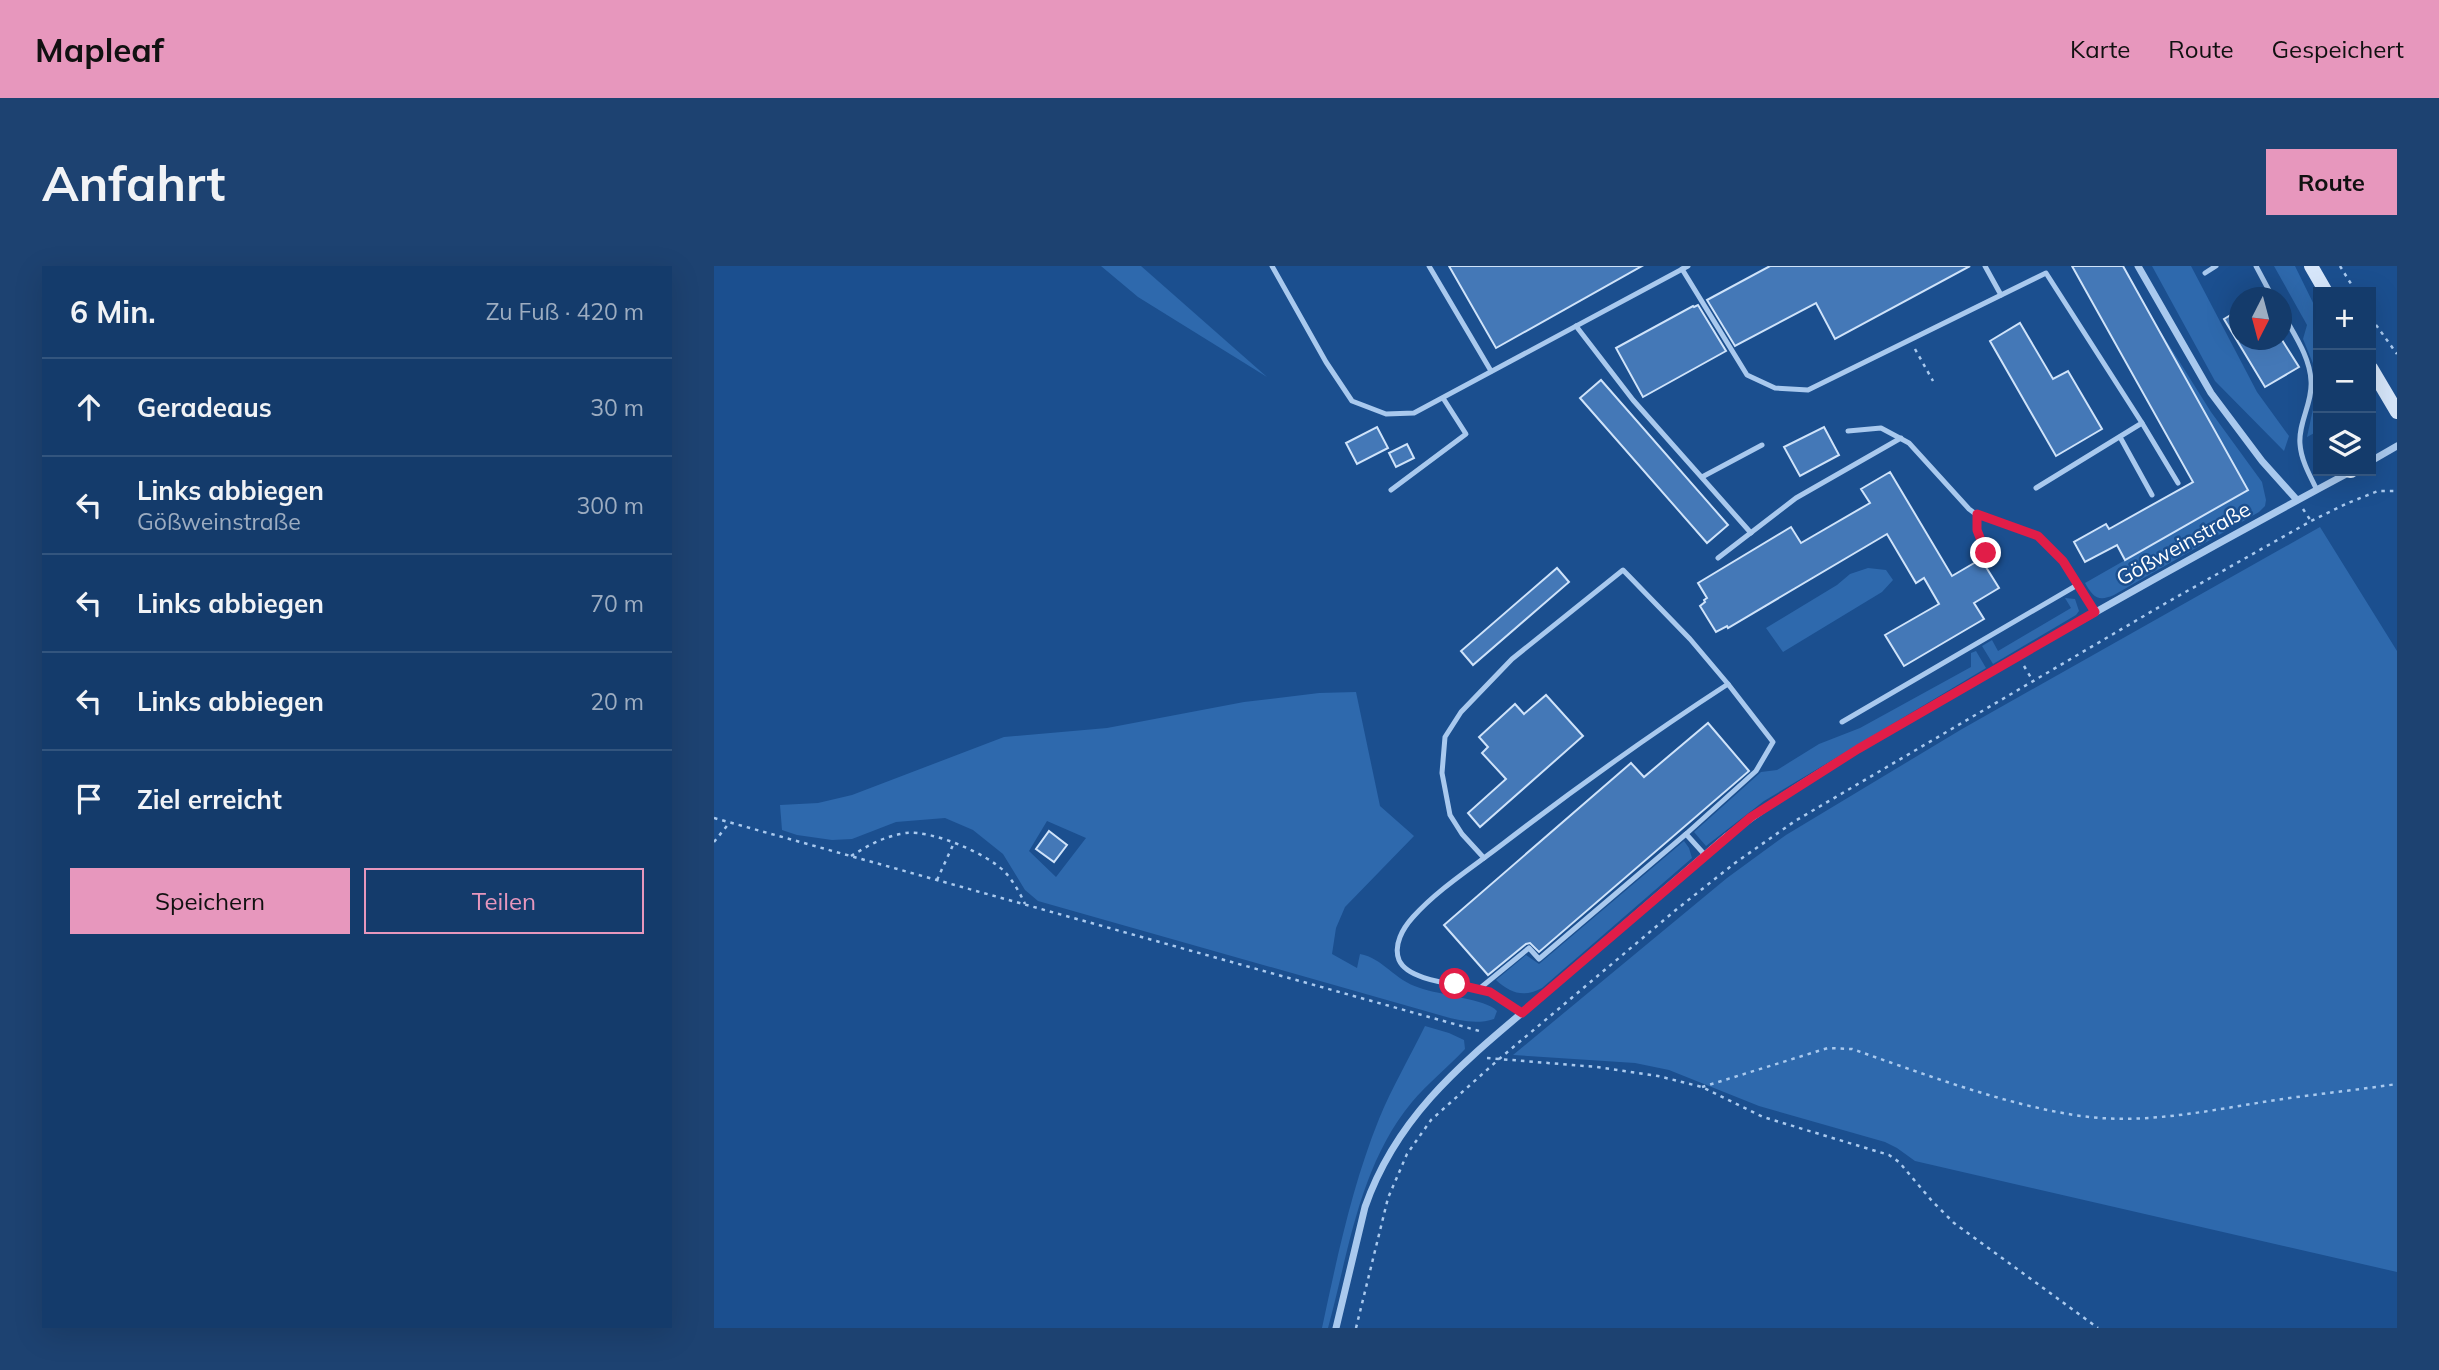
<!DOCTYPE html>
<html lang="de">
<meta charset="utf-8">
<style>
body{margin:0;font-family:Mulish,sans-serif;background:#1d4271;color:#f1f3f6}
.controls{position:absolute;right:21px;top:21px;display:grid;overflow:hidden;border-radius:0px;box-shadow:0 7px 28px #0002}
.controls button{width:63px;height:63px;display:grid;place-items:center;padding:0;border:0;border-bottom:2px solid #33557e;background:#143b6b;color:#f1f3f6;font:35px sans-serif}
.compass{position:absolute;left:1515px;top:21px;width:63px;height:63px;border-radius:50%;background:#143b6b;box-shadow:0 7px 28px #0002;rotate:186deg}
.stop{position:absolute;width:21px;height:21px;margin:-16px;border:5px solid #e11d48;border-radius:50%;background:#fff}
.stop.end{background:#e11d48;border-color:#fff;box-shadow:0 2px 7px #0008}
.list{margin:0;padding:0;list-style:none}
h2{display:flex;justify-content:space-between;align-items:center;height:91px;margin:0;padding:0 28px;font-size:30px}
h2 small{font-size:23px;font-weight:400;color:#9dadc1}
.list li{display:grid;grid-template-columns:46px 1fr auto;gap:21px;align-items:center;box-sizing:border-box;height:98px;padding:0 28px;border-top:2px solid #33557e}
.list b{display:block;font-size:26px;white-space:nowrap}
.list p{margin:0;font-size:23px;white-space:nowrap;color:#9dadc1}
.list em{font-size:23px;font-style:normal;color:#9dadc1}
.actions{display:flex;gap:14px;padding:21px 28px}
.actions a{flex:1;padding:16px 0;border:2px solid #e797bd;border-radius:0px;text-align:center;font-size:24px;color:#e797bd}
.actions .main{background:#e797bd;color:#111}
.icon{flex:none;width:38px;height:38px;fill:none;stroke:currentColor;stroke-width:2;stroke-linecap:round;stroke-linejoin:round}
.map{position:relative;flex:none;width:1683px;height:1062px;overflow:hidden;border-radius:0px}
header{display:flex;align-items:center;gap:42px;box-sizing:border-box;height:98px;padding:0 35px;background:#e797bd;color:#111}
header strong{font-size:33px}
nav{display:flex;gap:38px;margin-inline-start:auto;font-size:24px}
.intro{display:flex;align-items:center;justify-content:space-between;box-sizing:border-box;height:168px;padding:0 42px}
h1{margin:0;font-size:49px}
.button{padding:18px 32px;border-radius:0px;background:#e797bd;color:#111;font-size:24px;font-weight:700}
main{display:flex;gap:42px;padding:0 42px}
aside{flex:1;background:#143b6b;border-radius:0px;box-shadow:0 7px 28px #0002}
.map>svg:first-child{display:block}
</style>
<header>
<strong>Mapleaf</strong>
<nav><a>Karte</a><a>Route</a><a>Gespeichert</a></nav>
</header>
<div class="intro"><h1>Anfahrt</h1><a class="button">Route</a></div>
<main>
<aside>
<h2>6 Min.<small>Zu Fuß · 420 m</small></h2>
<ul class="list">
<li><svg class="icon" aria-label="ahead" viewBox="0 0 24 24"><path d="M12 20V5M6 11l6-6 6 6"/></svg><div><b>Geradeaus</b></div><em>30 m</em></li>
<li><svg class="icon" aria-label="left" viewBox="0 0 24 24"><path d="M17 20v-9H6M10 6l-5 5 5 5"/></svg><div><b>Links abbiegen</b><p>Gößweinstraße</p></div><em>300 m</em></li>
<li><svg class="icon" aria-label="left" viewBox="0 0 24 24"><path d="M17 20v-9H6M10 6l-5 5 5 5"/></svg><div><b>Links abbiegen</b></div><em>70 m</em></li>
<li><svg class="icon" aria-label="left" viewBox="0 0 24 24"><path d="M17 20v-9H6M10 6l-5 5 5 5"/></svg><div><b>Links abbiegen</b></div><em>20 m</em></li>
<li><svg class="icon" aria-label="arrive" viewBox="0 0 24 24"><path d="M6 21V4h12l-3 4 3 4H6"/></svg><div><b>Ziel erreicht</b></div></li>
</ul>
<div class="actions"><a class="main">Speichern</a><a>Teilen</a></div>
</aside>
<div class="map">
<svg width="1683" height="1062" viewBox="0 0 1683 1062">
<rect width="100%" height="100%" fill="#1b4f8f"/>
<g fill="#2e69ad" fill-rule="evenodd">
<path d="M387 0H427L553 111 424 31Z"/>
<path d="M1438 0H1477L1543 126 1575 170 1570 185 1501 115Z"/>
<path d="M1560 0H1581L1604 47V165L1593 171 1603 124 1600 100 1589 73 1593 59Z"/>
<path d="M1438 52 1497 146 1548 216 1552 234 1551 240 1545 246 1400 329C1384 336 1379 331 1371 317L1534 224Z"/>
<path d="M1606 261 1683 385V1006L1201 895 1183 882 1171 876 1045 840 955 804 921 797 799 789 1013 612 1072 569 1248 463Z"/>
<path d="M1154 302 1172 304 1179 314 1168 326 1069 386 1052 362 1123 319 1136 308Z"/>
<path d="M1351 332 1361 333 1365 345 1362 349 1279 398 1268 380 1278 374 1284 385 1357 342Z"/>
<path d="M1262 385 1272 402 1050 535 992 580 980 566 1047 506 1063 504 1105 478 1146 462 1257 401V387Z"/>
<path d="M642 426 666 540 700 570 631 641 622 662 618 688 643 702 646 688C669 692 680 714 706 722 725 729 772 733 783 745L780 753C756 761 731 750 708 744L324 635 311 624 289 588 259 564 231 552 182 556 138 573 118 574 83 569 68 564 66 539 104 537 138 529 290 471 393 462 530 436 605 427ZM333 555 372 572 342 611 315 585Z"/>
<path d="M970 575 975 582 978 592 828 722C810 732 796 727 782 714L812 689 825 698Z"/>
<path d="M711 760 735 767 750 774 751 783C734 801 714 817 698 836 645 900 635 985 614 1062H608C623 992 638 920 665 853 678 821 696 791 711 760Z"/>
</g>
<g fill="#4478b7" stroke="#cfe3fa" stroke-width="2">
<path d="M735 0H928L782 82Z"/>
<path d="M1056 0H1256L1121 73 1102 37 1021 80 993 34Z"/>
<path d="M1358 0H1409L1534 224 1411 294 1403 279 1371 296 1360 276 1392 258 1395 263 1479 216Z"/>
<path d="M984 39 1012 85 929 131 902 82 979 40 980 41Z"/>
<path d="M1525 44V74H1568L1585 101 1551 121 1510 53Z"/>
<path d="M1306 57 1339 113 1354 105 1388 163 1342 190 1276 75Z"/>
<path d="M887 114 1014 259 993 277 866 132Z"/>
<path d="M663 161 674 182 643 198 632 177Z"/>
<path d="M1110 161 1125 189 1086 210 1070 181Z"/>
<path d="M693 178 700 192 682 201 675 187Z"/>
<path d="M1176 206 1238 310 1267 293 1285 322 1260 337 1270 353 1190 400 1171 369 1225 338 1210 312 1202 317 1173 268 1014 362 1013 360 1002 366 986 340 991 336 990 334 993 332 984 317 1077 261 1087 277 1156 237 1147 223Z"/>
<path d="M843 302 855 316 759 399 747 385Z"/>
<path d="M832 429 869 470 766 561 754 547 792 513 768 487 774 481 765 471 801 438 810 448Z"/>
<path d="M994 457 1035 505 825 686 816 677 812 678 774 709 730 659 917 497 930 511Z"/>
<path d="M335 565 353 579 340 596 322 583Z"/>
</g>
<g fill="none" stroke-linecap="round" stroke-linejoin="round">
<g stroke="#a9c9ee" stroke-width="2.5" stroke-dasharray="3.5 5" stroke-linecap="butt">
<path d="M1626 0 1642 26"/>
<path d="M1657 52 1683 88"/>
<path d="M1201 83 1219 115"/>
<path d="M1589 243 1597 255"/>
<path d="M1310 400 1319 415"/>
<path d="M0 552 769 766"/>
<path d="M0 576 16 556"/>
<path d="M137 590C155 579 171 570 192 567 218 564 272 587 291 606 299 615 306 627 311 638"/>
<path d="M223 614 239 579"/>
<path d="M773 792 883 801 944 810 988 821 1049 851 1175 889 1185 896 1218 935 1240 957 1384 1062"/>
<path d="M988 821 1114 782 1138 783C1210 808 1291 839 1367 850 1432 859 1497 844 1562 834 1602 828 1643 824 1683 818"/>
<path d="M642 1062 674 932 693 888 717 854 784 794 963 643 1021 597 1081 555 1452 337 1597 255 1634 237 1664 225H1683"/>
</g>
<g stroke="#a9c9ee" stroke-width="5">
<path d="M558 0 612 96 638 135 672 148 700 147 974 0"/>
<path d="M715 0 777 105"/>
<path d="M1271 0 1287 29"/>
<path d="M1542 0 1559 32"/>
<path d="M968 3 1033 109 1061 122 1094 124 1332 7 1428 157 1322 222"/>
<path d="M1491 7 1502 0"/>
<path d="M1568 46C1579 67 1596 90 1597 115 1599 136 1584 157 1586 178 1587 194 1596 210 1603 224"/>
<path d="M862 60 919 134 1037 267"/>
<path d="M1428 157 1464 217"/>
<path d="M1134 165 1167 162 1195 177 1255 243 1263 249 1324 269 1349 295 1381 346"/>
<path d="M1406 171 1438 229"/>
<path d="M988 211 1048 179"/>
<path d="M677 224 752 168 729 132"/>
<path d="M1263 249V264L1272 287"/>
<path d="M1004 292 1082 232 1187 172"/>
<path d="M1128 456 1365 318"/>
<path d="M972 568 991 589"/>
<path d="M770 592 748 568 736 549 728 507 731 471 747 446 798 393 909 304 976 373 1014 418"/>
<path d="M765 723 815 682 825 693 972 568 1042 505 1059 476 1014 418C937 468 863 521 790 577 759 601 724 623 699 651 689 662 679 679 685 694 695 717 750 718 772 725 786 730 797 739 809 747"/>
</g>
<g stroke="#a9c9ee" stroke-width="7">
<path d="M1424 0 1497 127 1548 195 1583 234"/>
<path d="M1657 195 1683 180"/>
<path d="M622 1062 651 941C687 838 765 785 843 717 900 668 957 619 1013 570 1089 512 1174 466 1256 418 1382 345 1509 274 1636 206"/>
</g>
<g stroke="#d6e6fa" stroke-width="14">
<path d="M1597 0 1612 26"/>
<path d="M1657 102 1683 146"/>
<path d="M1636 205H1637"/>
</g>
</g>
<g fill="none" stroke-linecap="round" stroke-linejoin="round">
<path stroke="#e11d48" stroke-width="9" d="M741 718 776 726 808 747 1037 551 1144 483 1381 346 1349 295 1324 270 1263 248V264L1272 287"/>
</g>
<g text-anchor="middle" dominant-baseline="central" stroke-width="5" stroke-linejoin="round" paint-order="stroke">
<g font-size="21" fill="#fff" stroke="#1b4f8f">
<text transform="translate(1469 277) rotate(-29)">Gößweinstraße</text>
</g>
</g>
</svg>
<div class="controls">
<button>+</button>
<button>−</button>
<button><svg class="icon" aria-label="layers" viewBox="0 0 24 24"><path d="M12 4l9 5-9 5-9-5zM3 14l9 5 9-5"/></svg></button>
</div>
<svg class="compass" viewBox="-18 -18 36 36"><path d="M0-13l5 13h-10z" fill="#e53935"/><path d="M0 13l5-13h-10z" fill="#9dadc1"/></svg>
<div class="stop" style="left:741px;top:718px"></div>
<div class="stop end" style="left:1272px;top:287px"></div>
</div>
</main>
